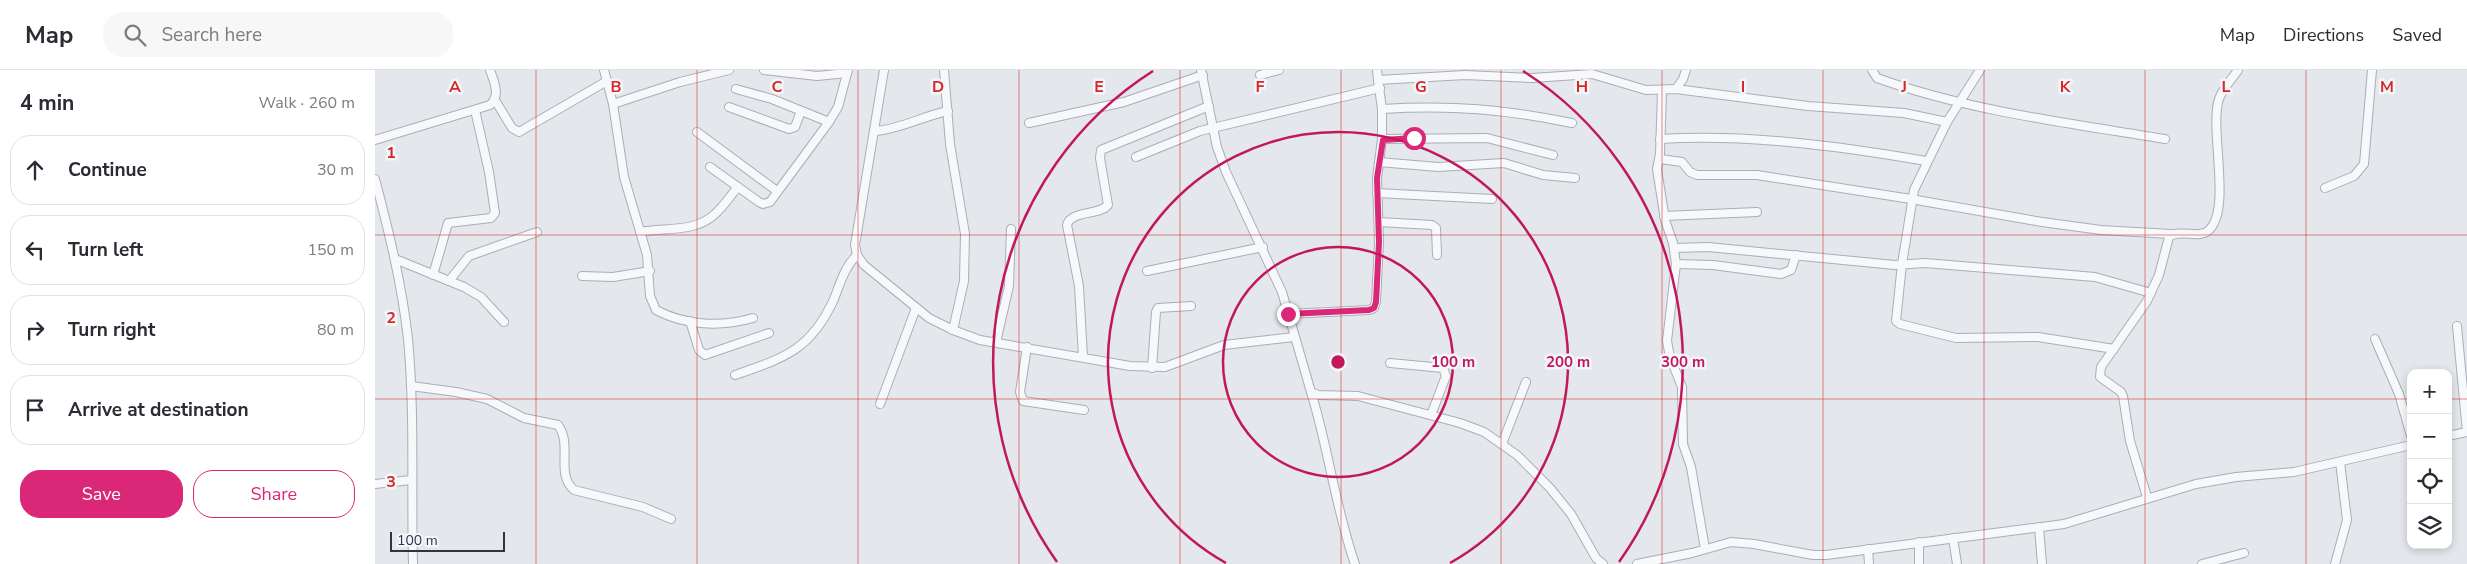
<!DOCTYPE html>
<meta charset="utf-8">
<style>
body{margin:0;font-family:"Nunito Sans",sans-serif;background:#f7f7f7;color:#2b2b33}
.controls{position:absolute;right:15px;bottom:15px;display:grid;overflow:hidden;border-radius:10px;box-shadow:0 2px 8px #0003}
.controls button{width:45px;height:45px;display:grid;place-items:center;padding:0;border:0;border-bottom:1px solid #e1e1e2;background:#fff;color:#2b2b33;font:25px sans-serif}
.scale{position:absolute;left:15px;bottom:12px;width:115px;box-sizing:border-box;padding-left:5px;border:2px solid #2b3445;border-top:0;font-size:14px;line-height:18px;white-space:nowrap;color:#2b3445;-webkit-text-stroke:4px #f4f6f9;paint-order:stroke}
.stop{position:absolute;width:15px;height:15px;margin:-11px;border:4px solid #db2777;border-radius:50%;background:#fff}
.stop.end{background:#db2777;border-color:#fff;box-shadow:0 1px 5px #0008}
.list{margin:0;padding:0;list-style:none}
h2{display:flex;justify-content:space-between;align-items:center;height:65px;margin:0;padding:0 20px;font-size:21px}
h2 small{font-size:16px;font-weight:400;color:#7c7c81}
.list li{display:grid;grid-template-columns:32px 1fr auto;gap:15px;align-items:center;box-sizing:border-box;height:70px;margin:0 10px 10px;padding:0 10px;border:1px solid #e1e1e2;border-radius:20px}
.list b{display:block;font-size:19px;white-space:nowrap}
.list em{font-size:16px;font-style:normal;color:#7c7c81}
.actions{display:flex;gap:10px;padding:15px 20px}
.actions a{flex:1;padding:11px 0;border:1px solid #db2777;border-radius:20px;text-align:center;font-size:18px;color:#db2777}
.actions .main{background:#db2777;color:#fff}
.icon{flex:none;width:28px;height:28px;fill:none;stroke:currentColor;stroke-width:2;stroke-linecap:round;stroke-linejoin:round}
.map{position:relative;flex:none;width:2092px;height:494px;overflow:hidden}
header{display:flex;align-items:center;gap:30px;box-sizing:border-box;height:70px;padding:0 25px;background:#fff;border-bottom:1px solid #e1e1e2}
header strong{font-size:24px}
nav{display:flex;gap:28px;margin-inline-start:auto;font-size:18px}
.search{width:350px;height:45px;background:#f7f7f7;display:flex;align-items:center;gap:12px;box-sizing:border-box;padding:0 18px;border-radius:20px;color:#7c7c81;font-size:19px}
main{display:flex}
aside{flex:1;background:#fff}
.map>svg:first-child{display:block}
</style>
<header>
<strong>Map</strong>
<div class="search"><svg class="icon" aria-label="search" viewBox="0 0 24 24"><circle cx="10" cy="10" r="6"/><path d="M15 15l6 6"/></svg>Search here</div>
<nav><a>Map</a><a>Directions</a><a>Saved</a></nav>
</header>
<main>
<aside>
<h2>4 min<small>Walk · 260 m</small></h2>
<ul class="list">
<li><svg class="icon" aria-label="ahead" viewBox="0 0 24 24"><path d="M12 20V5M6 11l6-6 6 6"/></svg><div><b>Continue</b></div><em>30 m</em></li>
<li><svg class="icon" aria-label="left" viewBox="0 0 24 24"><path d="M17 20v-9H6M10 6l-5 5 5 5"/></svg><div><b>Turn left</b></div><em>150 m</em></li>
<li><svg class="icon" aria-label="right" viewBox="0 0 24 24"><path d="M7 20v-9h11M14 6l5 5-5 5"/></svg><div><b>Turn right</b></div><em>80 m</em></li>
<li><svg class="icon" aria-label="arrive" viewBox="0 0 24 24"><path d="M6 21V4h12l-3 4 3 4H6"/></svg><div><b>Arrive at destination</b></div></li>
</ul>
<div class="actions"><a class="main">Save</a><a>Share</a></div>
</aside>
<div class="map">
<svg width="2092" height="494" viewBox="0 0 2092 494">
<rect width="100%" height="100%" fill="#e4e7ec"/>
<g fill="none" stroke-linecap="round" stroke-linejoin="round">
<g stroke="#a9aeb7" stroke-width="10">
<g id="minor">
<path d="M229 0 238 34 249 107 272 185 275 226 281 240C311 256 346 257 378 248"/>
<path d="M389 0 442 6 472 3"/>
<path d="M509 0 480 175 482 185 489 195 554 248 578 260 605 270 755 296 790 297 849 275 919 267"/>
<path d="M569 0 575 74 590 164 589 211 578 260"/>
<path d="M826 0 842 77 851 102 907 222 936 322 943 325 983 326 1085 353 1109 362 1142 385 1175 418 1196 444 1221 488 1228 494"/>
<path d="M1002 0 1003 10 1090 5 1157 8 1217 4 1271 20 1301 19 1433 36 1529 43 1572 52"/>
<path d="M1497 0 1502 8C1594 41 1693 53 1790 69"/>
<path d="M1605 0 1572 52 1539 120 1527 194 1521 251 1525 254 1581 268 1663 267 1739 279"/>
<path d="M885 5 904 0"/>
<path d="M361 19 397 29 454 52"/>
<path d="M1301 19 1308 9 1311 0"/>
<path d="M1287 21 1285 84 1282 99 1290 150 1298 173 1301 194 1292 271 1295 287 1307 317 1308 374 1316 397 1330 479"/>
<path d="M120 30 137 58 144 62 232 11"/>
<path d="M238 34 305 12 354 0"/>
<path d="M354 37 414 59 420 57 426 41"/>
<path d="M1007 39C1077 35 1129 39 1197 53"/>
<path d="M654 53 749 32 828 5"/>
<path d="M501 61C526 59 548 46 573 41"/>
<path d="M322 62 402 121"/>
<path d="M1007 69 1112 68 1178 85"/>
<path d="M1285 69C1374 64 1464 76 1551 91"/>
<path d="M0 70 115 35C126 25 119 12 115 0"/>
<path d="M761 87 825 61 1005 18"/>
<path d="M1285 89 1307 92 1315 102 1322 105H1382L1536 129 1667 152 1726 160 1796 164"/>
<path d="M1004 92 1063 97 1129 93 1168 105 1200 108"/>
<path d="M335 97 384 132 388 134 395 132 454 52 463 37 473 0"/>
<path d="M0 109C14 162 27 215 33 269 40 344 36 419 38 494"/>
<path d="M1950 118 1979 106 1989 94 1997 0"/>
<path d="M1002 123 1117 129"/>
<path d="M1289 146 1382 142"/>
<path d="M1004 152 1057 155 1061 158 1062 185"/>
<path d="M265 162C290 157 320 163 340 144 349 136 355 126 363 117"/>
<path d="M1299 178 1333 177 1520 195 1550 193 1720 207 1776 223"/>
<path d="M20 189 89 217 106 227 129 252"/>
<path d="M1301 194 1338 195 1406 204 1416 200 1421 185"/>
<path d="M772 201 888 177"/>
<path d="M58 205 73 153 116 148 120 143 114 102 100 40"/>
<path d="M207 206 238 207 275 201"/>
<path d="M74 211 94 186 162 162"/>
<path d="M913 244 994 240 999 238 1001 232 1004 172 1002 108 1007 69V39L1003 10"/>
<path d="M315 251 324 280 330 285 394 263"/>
<path d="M2082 256 2092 362"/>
<path d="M2000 269 2024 324 2036 366"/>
<path d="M621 272 634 216 636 159"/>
<path d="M652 277 645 322 648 331 709 340"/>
<path d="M708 287 704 216 692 155C696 140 724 146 733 135L725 88 726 80 834 36"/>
<path d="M1015 293 1068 298 1071 306 1056 345"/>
<path d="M777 298 781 242 783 238 816 236"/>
<path d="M360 305C409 288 436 280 459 229 465 214 470 196 482 185"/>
<path d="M36 316 81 322 112 329 149 348 183 355C198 375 180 404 199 420L268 437 296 449"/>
<path d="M936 322C954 380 960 437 980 494"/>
<path d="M505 334 541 238"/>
<path d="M2073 366 2092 362"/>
<path d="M1127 374 1151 312"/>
<path d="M0 414 36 410"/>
<path d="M1772 427 1755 371 1748 326 1746 322 1725 307 1726 297 1772 231 1784 205 1794 167C1805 158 1824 170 1834 160 1857 139 1834 58 1844 29 1848 18 1857 9 1863 0"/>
<path d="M1664 457 1667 494"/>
<path d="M1578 468 1582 494"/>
<path d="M1493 479 1494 494"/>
<path d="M1262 494 1317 483 1356 472 1379 474 1438 485H1451L1689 454 1821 414 1861 407 1919 402 2036 375"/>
<path d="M1544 494V472"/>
<path d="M1827 494 1869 483"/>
<path d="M1960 494 1972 450 1965 392"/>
</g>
</g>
<use href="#minor" stroke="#f7f8fa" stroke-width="8"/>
</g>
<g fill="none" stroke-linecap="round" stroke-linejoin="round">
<path stroke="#db2777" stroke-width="6" d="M913 244 994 240 999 238 1001 232 1004 172 1002 108 1008 70 1039 68"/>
</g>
<path fill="none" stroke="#d62828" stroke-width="1" stroke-opacity="0.55" d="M161 0V494M322 0V494M483 0V494M644 0V494M805 0V494M966 0V494M1126 0V494M1287 0V494M1448 0V494M1609 0V494M1770 0V494M1931 0V494M0 165H2092M0 329H2036M2073 329H2092"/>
<g fill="none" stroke="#c2185b" stroke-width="2.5">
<circle cx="963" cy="292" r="115"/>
<path d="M851 493A230 230 0 1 1 1075 493"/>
<path d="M682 492A345 345 0 0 1 778 1M1148 1A345 345 0 0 1 1244 492"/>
</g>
<g font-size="16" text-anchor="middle" font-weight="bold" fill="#d62828" stroke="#f4f6f9" stroke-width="5" stroke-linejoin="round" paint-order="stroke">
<text x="80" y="22">A</text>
<text x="241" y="22">B</text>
<text x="402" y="22">C</text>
<text x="563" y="22">D</text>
<text x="724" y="22">E</text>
<text x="885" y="22">F</text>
<text x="1046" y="22">G</text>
<text x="1207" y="22">H</text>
<text x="1368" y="22">I</text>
<text x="1529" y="22">J</text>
<text x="1690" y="22">K</text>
<text x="1851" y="22">L</text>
<text x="2012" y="22">M</text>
<text x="16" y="88">1</text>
<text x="16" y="253">2</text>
<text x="16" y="417">3</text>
</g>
<circle cx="963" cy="292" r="8" fill="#c2185b" stroke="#f4f6f9" stroke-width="2.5"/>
<g font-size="15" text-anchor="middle" font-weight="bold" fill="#c2185b" stroke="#f4f6f9" stroke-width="5" stroke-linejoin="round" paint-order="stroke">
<text x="1078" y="297">100 m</text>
<text x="1193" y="297">200 m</text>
<text x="1308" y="297">300 m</text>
</g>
</svg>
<div class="controls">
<button>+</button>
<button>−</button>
<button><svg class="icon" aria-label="locate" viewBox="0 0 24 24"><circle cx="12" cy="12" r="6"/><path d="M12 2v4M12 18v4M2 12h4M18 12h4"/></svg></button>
<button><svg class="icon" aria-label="layers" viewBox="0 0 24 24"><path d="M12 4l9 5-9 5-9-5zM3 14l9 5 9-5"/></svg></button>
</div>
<div class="scale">100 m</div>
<div class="stop" style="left:1039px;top:68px"></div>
<div class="stop end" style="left:913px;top:244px"></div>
</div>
</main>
